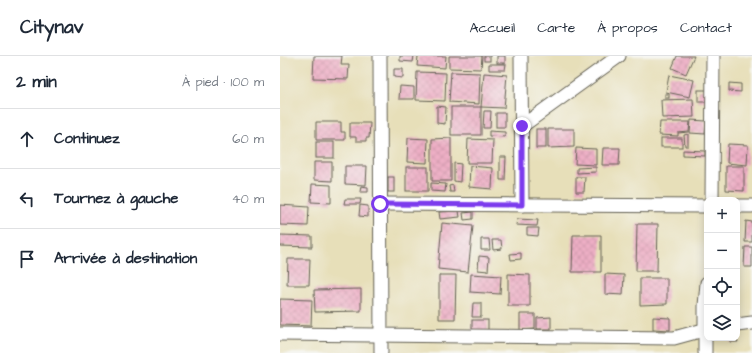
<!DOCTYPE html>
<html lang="fr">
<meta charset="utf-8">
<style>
body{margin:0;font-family:"Architects Daughter",sans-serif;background:#f2f2f3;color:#1f2937}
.controls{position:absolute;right:12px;bottom:12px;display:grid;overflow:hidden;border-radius:8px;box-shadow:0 2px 10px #0003}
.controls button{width:36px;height:36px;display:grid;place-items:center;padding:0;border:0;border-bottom:1px solid #e0e1e3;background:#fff;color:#1f2937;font:20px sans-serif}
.stop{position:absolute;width:12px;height:12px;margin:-9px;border:3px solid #7c3aed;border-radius:50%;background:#fff}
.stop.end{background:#7c3aed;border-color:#fff;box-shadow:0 1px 4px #0008}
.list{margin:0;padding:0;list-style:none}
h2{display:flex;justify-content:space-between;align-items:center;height:52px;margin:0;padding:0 16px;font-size:17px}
h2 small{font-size:13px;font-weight:400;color:#747a83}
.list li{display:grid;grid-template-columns:26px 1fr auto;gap:12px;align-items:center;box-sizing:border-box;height:60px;padding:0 16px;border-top:1px solid #e0e1e3}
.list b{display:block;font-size:15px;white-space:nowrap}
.list em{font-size:13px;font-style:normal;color:#747a83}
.icon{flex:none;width:22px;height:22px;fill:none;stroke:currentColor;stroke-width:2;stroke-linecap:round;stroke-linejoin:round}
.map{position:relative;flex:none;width:472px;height:297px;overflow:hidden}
header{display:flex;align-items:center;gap:24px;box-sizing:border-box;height:56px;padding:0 20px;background:#fff;border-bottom:1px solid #e0e1e3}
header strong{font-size:19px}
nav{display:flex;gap:22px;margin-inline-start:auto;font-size:14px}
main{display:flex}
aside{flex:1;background:#fff}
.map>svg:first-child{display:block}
</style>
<header>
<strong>Citynav</strong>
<nav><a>Accueil</a><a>Carte</a><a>À propos</a><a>Contact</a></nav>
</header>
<main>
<aside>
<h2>2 min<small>À pied · 100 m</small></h2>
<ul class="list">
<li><svg class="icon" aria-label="ahead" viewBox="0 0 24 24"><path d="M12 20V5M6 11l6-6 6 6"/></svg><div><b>Continuez</b></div><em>60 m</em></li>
<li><svg class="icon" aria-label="left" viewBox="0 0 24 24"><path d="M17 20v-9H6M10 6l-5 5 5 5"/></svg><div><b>Tournez à gauche</b></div><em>40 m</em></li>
<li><svg class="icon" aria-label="arrive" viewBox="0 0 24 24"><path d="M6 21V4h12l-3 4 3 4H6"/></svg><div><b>Arrivée à destination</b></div></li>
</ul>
</aside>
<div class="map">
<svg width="472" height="297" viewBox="0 0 472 297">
<defs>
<pattern id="building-cross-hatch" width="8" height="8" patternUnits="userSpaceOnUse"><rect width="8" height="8" fill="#edafc5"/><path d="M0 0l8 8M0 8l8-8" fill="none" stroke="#cb96a9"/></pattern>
</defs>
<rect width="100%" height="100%" fill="#f6f6f2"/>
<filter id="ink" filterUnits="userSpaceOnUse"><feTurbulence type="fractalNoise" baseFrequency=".025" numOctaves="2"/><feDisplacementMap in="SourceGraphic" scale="8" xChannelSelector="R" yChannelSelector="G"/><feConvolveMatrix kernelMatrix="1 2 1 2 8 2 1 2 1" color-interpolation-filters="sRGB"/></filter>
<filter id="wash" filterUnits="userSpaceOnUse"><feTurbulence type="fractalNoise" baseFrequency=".012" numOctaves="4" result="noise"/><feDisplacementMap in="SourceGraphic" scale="16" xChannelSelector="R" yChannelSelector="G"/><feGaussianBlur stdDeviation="0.9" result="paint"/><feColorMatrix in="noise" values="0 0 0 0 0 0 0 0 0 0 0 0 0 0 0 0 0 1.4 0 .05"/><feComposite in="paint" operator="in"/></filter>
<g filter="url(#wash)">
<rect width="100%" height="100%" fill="#e7dfb9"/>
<g id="blocks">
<g fill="url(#building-cross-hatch)">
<path d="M34 0H62L61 9H69L68 23 33 22Z"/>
<path d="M120 0H134L133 6 120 5Z"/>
<path d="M138 0H166L165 12 137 10Z"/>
<path d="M169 0H202L201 13 169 12Z"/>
<rect x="204" y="0" width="6" height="5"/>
<rect x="217" y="0" width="8" height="7"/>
<path d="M397 0H414L406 18 392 12Z"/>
<path d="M209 8H226L225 14H209Z"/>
<path d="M114 13H123V22L114 21Z"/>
<path d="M137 16 166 17 165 45 136 44Z"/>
<path d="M171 16 200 17 199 48 169 46Z"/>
<path d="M204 17 227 19 224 52 201 51Z"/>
<path d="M389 19 414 24 410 41 386 36Z"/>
<path d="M449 27 461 28V36L449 35Z"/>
<path d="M120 30 134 31V43H119Z"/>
<rect x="418" y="34" width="9" height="12"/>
<rect x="385" y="38" width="4" height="4"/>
<path d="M413 43 414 61 382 62 381 44Z"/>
<path d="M157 50 166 51 165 68 157 67Z"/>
<rect x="171" y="51" width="30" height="28"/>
<path d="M204 55H211L210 72H203Z"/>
<rect x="216" y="57" width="9" height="14"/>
<path d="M411 64 426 65 425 78 410 77Z"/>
<path d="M36 66H61V76H65V84H36Z"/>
<path d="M380 66H410L409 76 398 77V80L379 79Z"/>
<path d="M70 67H90L89 82H86V85H76V81H70Z"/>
<rect x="256" y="73" width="10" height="19"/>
<path d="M268 73H294V91L268 92Z"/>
<path d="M209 75 225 76V81L209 80Z"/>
<path d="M408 78V90H405L404 79Z"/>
<path d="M128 82 148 83 147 107 127 106Z"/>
<path d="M171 82V125H152V83Z"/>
<rect x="381" y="82" width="21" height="9"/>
<path d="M188 83 213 84 212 107H187Z"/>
<rect x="36" y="86" width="18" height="16"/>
<path d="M448 88 468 89 467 109 447 107Z"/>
<path d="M296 92 316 93V109L295 108Z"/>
<path d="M323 92H340L339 109H322Z"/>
<path d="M403 94 425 95V100L403 99Z"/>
<path d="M220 101H226L225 124H220Z"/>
<path d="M34 106H52V125L34 124Z"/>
<path d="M174 107 181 108 180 126 174 125Z"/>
<path d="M65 110H87L86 129 65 128Z"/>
<path d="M190 110 213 112 212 133 189 131Z"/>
<path d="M446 110H464V135L446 134Z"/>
<rect x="126" y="111" width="22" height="24"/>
<path d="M316 111V116L297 117V112Z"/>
<rect x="108" y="121" width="6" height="15"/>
<path d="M296 121H305L304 136H296Z"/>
<path d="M151 127 166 128 165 136 151 135Z"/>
<path d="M32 128 51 129V147L31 146Z"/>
<path d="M173 129 174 136H170L169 130Z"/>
<path d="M81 130 88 131V136H80Z"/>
<path d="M65 143H81L80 148H64Z"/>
<path d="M0 149 29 151 28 170 0 169Z"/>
<path d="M80 149 88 150V161L79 160Z"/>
<path d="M179 155 180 161 160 163 159 156Z"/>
<path d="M193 156V163L184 164 183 157Z"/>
<path d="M237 163 258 164 257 170 236 169Z"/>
<path d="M466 165 472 166V186H465Z"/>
<path d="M162 167 193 170 188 216 158 213Z"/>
<path d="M357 168H378L377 215H356Z"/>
<path d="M247 172H259L258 180 247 179Z"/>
<path d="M0 179 32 180V191L0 190Z"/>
<path d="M293 179H321V216H292Z"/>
<path d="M201 183H209L210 194H201Z"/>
<path d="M212 184H221L222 193 213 194Z"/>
<path d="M465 191H472V211H464Z"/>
<path d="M241 197V203L231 204 230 198Z"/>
<path d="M199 200 209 201 208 215 198 214Z"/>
<path d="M8 203H30L29 229H7Z"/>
<path d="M191 218 221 220 220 238 190 236Z"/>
<path d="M228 218 250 219V250H228Z"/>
<path d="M325 218 344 219 343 239 325 238Z"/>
<path d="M159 219H176L175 263H159Z"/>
<path d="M360 222H387V248L360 249Z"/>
<path d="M81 233V255L35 256 34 234Z"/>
<path d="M0 243 32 244 31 270 0 269Z"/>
<path d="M193 247H201V261H192Z"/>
<path d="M240 258H255V273L240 274Z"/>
<path d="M271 261V273H257V262Z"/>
<path d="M373 261 390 262V274L373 273Z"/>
<rect x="192" y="264" width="16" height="11"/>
<path d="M449 282H457L458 286H450Z"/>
</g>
</g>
</g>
<g filter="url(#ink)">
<use href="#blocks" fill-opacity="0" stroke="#636053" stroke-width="1"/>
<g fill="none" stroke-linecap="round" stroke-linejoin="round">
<g stroke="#636053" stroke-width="15">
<g id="minor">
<path d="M100 0 101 297"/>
<path d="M241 0 242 149"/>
<path d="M242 70 339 0"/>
<path d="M432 144 433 0"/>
<path d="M100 148 427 150"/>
<path d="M457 150H472"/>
<path d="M457 269 472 267"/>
<path d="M0 278 394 282 427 273"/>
<path d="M425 297V250L427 227"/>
</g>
</g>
<use href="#minor" stroke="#fff" stroke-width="13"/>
</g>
</g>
<g fill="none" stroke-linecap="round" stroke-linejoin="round" filter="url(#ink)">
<path stroke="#7c3aed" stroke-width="5" d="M100 148 242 149V70"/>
</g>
</svg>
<div class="controls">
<button>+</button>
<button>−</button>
<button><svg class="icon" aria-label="locate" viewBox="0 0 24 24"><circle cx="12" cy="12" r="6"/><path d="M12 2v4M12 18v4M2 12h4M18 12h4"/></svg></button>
<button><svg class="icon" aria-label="layers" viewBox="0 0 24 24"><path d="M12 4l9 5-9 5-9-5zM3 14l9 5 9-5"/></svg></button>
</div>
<div class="stop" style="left:100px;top:148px"></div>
<div class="stop end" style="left:242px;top:70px"></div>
</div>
</main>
